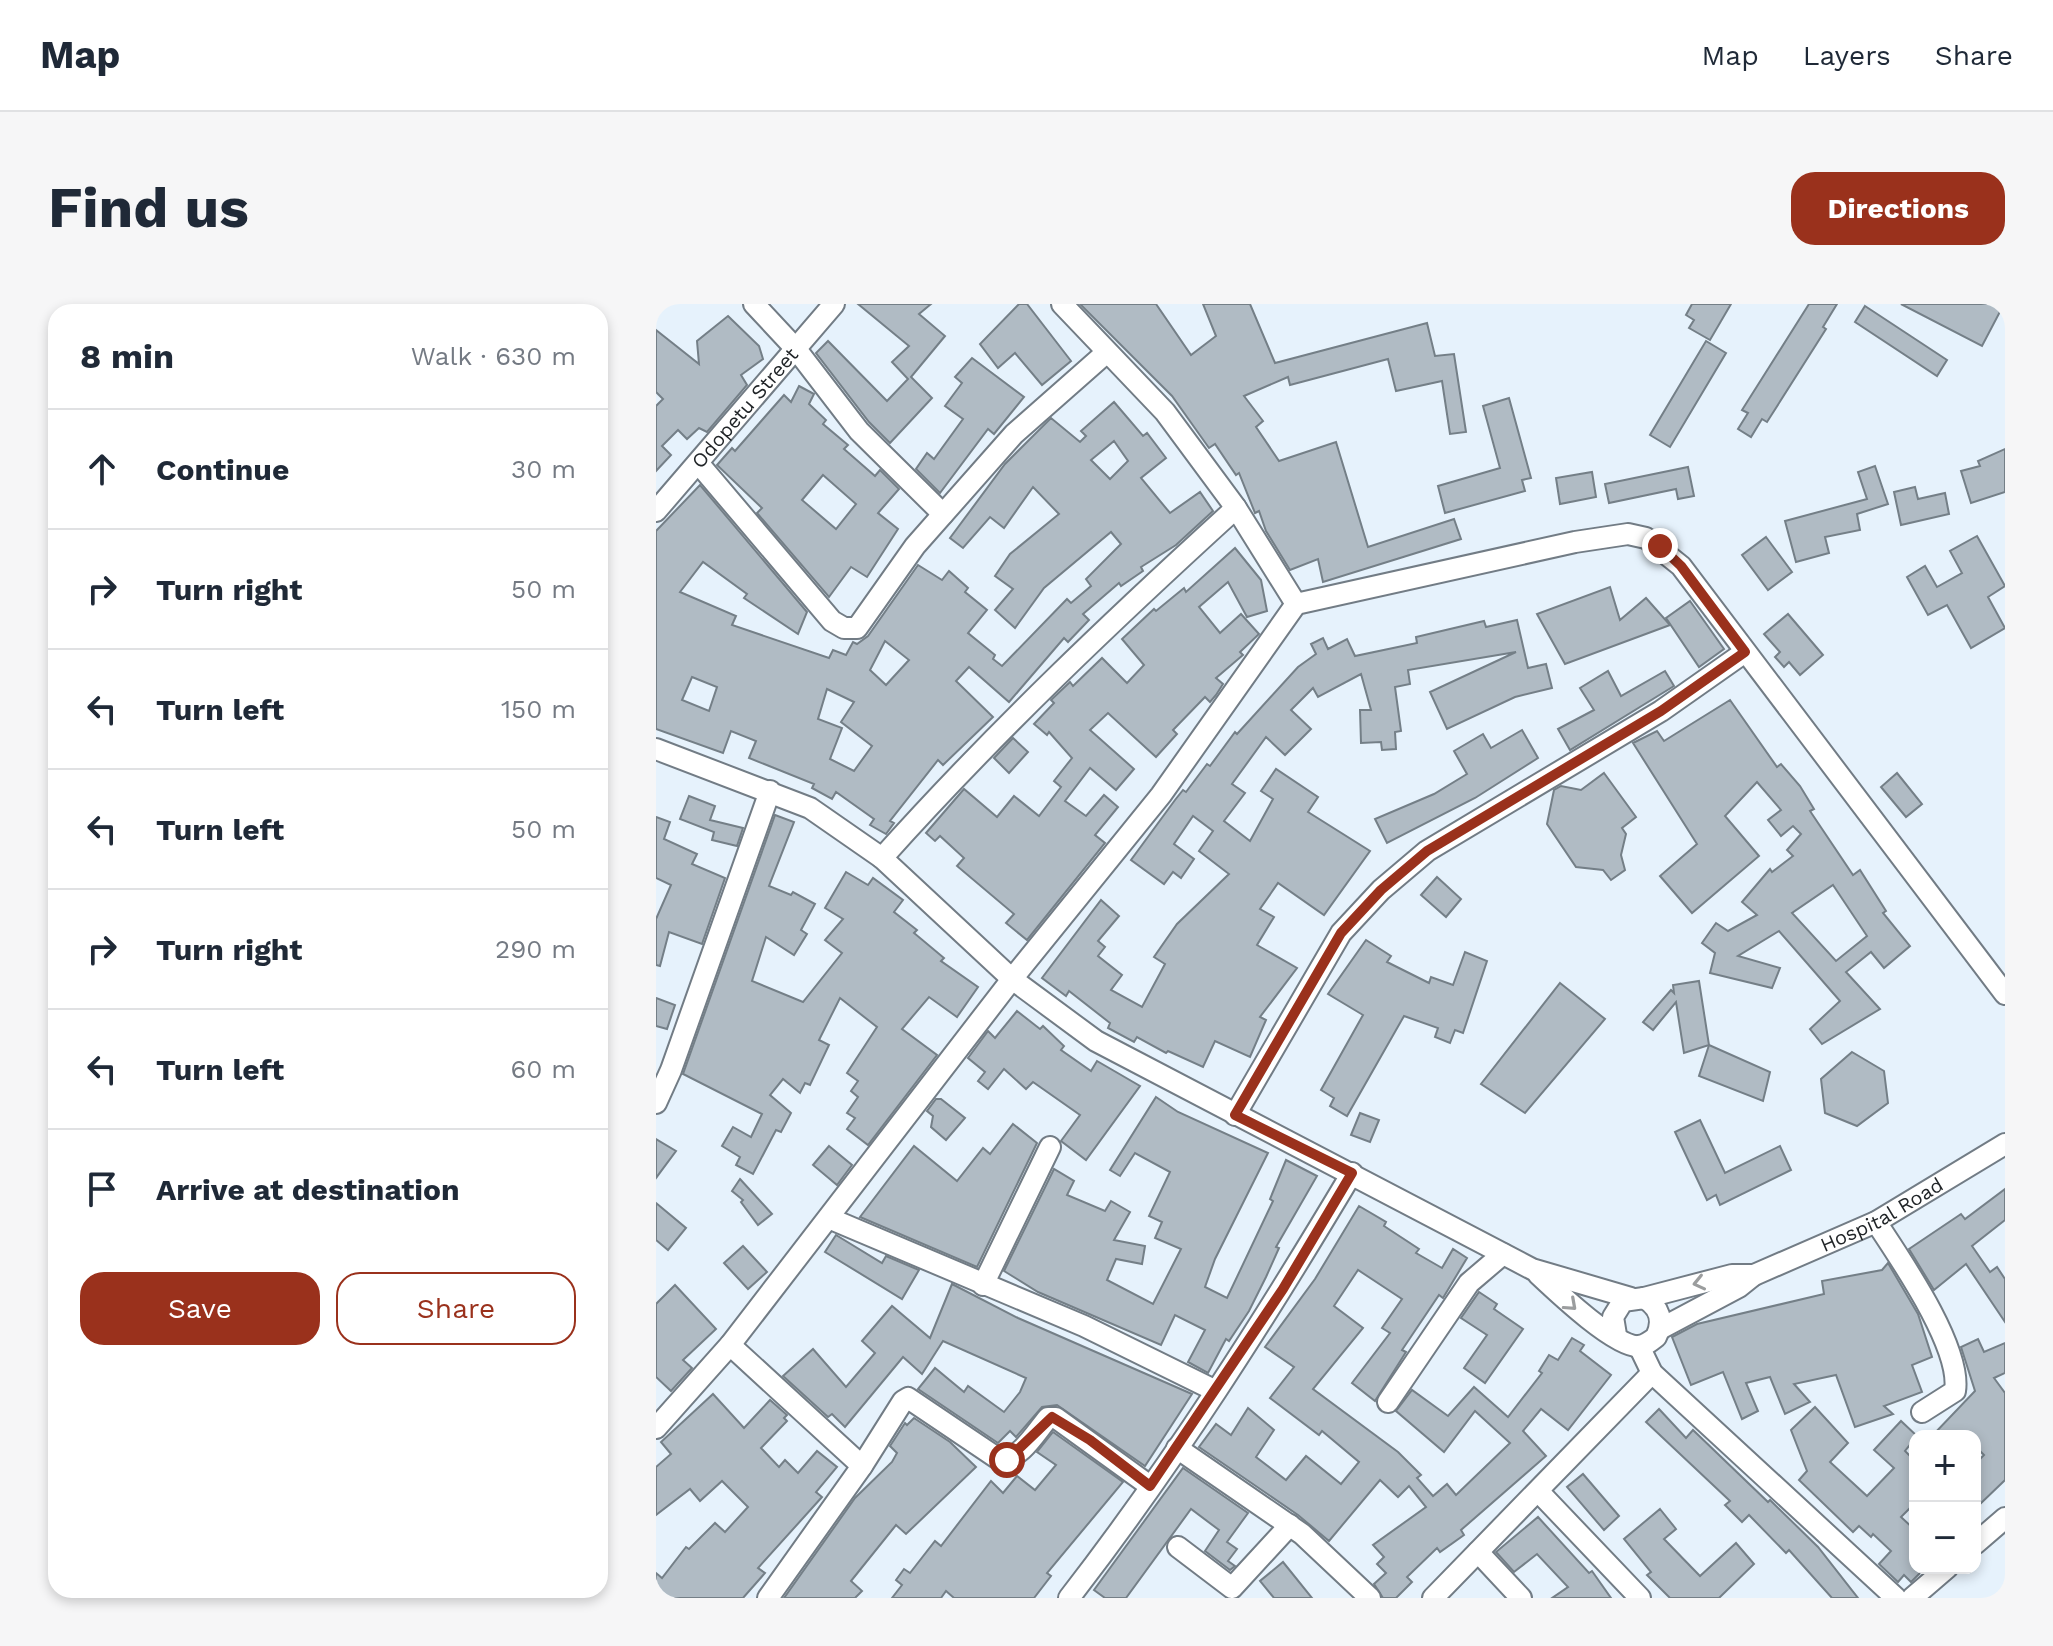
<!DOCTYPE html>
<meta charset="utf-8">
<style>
body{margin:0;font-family:"Work Sans",sans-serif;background:#f6f6f7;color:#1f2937}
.controls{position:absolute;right:24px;bottom:24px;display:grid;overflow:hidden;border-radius:16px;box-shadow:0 4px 12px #0003}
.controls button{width:72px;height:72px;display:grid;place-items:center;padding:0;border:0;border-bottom:2px solid #e0e1e3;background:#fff;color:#1f2937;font:40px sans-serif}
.stop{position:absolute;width:24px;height:24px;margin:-18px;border:6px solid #9a311c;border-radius:50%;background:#fff}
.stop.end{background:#9a311c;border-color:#fff;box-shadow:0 2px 8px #0008}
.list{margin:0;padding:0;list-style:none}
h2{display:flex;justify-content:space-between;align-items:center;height:104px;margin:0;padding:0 32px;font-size:34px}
h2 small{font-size:26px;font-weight:400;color:#747a83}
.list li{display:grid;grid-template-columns:52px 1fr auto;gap:24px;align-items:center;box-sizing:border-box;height:120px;padding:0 32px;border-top:2px solid #e0e1e3}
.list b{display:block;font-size:30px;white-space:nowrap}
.list em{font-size:26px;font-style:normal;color:#747a83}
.actions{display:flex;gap:16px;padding:24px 32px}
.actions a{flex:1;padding:18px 0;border:2px solid #9a311c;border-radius:24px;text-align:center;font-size:28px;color:#9a311c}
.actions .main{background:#9a311c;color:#fff}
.icon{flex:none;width:44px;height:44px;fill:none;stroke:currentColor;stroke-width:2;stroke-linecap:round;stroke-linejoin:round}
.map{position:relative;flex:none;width:1349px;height:1294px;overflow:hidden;border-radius:24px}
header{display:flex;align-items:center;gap:48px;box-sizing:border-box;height:112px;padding:0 40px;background:#fff;border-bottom:2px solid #e0e1e3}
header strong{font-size:38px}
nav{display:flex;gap:44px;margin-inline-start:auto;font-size:28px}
.intro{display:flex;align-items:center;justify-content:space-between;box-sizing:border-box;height:192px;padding:0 48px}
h1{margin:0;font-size:56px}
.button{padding:20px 36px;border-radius:24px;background:#9a311c;color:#fff;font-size:28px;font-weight:700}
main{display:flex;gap:48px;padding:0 48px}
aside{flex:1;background:#fff;border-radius:24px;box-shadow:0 4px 12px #0003}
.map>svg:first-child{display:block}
</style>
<header>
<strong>Map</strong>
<nav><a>Map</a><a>Layers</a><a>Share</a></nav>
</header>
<div class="intro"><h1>Find us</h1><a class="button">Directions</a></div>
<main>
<aside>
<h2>8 min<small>Walk · 630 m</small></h2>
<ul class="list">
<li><svg class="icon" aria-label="ahead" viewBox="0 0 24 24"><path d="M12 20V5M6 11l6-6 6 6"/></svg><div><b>Continue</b></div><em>30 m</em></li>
<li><svg class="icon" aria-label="right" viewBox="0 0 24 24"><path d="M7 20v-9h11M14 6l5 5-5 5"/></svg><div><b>Turn right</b></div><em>50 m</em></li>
<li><svg class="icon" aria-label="left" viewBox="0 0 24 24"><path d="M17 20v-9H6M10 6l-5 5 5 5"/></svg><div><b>Turn left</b></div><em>150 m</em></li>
<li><svg class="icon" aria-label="left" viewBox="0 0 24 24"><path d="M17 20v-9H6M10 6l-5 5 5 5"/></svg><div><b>Turn left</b></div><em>50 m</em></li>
<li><svg class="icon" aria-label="right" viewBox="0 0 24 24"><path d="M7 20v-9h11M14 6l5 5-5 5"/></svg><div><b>Turn right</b></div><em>290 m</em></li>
<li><svg class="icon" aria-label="left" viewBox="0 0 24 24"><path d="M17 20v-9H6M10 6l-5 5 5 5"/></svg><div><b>Turn left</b></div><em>60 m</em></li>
<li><svg class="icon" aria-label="arrive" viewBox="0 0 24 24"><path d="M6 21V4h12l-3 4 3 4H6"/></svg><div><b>Arrive at destination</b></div></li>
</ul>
<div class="actions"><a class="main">Save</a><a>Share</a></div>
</aside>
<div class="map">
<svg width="1349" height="1294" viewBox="0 0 1349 1294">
<rect width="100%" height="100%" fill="#e6f2fc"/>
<g fill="#b0bbc4" stroke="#747f87" stroke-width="2" fill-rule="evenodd">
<path d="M202 0H275L263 10 289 32 255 73 276 94 234 139 213 118 160 49 172 37 231 97 252 75 236 58 253 42Z"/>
<path d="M363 0H371L415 57 386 81 359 49 342 64 324 40Z"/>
<path d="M424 0H500L535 51 560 32 547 0H594L619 59 771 19 779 52 798 50 810 128 794 130 786 77 740 87 732 55 634 81 632 73 588 92 607 117 600 123 623 157 680 138 712 243 798 215 805 235 667 278 662 255 634 266 610 227 603 207 599 209 583 169 580 171 559 140 553 144 516 92Z"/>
<path d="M1036 0H1075L1054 36 1033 24 1038 16 1030 11Z"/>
<path d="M1153 0H1181L1167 23 1170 25 1111 118 1106 115 1095 133 1082 125 1092 109 1086 106Z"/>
<path d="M1245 0H1348L1326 42Z"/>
<path d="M1209 2 1291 56 1281 72 1199 18Z"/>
<path d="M72 12 103 42 107 55 85 71 91 81 51 128 43 124 31 135 22 126 6 142 15 151 0 167V102L7 95 0 88V26L43 60 41 37Z"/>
<path d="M1050 37 1070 49 1014 143 994 131Z"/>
<path d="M316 54 368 93 338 130 332 125 284 189 260 165 271 149 278 155 307 115 289 102 306 79 299 73Z"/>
<path d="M143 82 158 90 153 100 170 116 167 120 192 141 188 145 219 172 224 166 243 185 222 209 242 225 211 273 195 263 173 293 101 209 106 204 61 161 76 144 79 147 128 91 135 98ZM167 171 200 200 180 225 146 196Z"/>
<path d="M853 94 875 174 866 176 869 187 789 209 782 182 844 164 827 102Z"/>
<path d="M458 98 487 132 491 129 510 154 485 174 514 209 544 188 557 207 520 241 485 263 487 267 465 282 463 279 427 310 433 316 412 338 408 334 353 398 313 363 300 377 337 413 287 461 282 456 234 517 238 519 230 530 214 521 218 515 180 488 176 495 156 484 158 480 93 454 100 437 75 427 67 449 0 425V227L44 181 151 308 142 330 88 294 91 290 47 258 24 288 80 312 76 321 173 354 177 346 190 351 197 338 201 340 212 332 262 261 286 276 293 267 312 284 309 288 331 306 312 329 339 351 337 355 346 362 411 295 415 299 435 282 430 275 465 240 455 228 388 284 359 324 339 306 357 285 339 272 354 250 403 210 377 183 348 224 334 213 307 244 294 234 349 160 395 114 424 138 430 132 425 127ZM458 137 472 157 454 175 435 156ZM229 337 253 356 230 381 214 366ZM36 373 61 383 53 407 26 396ZM171 385 198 398 185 418 216 442 198 467 174 455 186 424 162 415Z"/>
<path d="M1349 145V188L1315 199 1305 167 1324 162 1322 157Z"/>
<path d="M1219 162 1232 200 1201 210 1204 226 1169 233 1173 249 1140 258 1129 217 1211 195 1202 168Z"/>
<path d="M1032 163 1038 192 1022 195 1020 185 953 199 949 180Z"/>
<path d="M936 168 940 193 904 200 900 174Z"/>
<path d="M1259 183 1262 195 1289 189 1293 210 1245 221 1238 188Z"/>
<path d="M1321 232 1349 282 1332 293 1349 324 1315 344 1291 301 1272 311 1251 273 1269 262 1281 283 1306 269 1294 247Z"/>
<path d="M1110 233 1136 268 1112 286 1086 251Z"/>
<path d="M579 244 605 276 611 307 591 313 572 278 543 303 564 329 585 310 603 330 584 348 587 351 560 374 567 380 560 391 554 398 549 393 517 426 521 430 500 453 452 409 434 426 478 465 460 486 434 464 409 497 430 512 448 491 462 503 439 531 449 539 371 636 350 619 358 610 301 562 308 554 284 532 279 537 270 529 308 485 341 513 358 492 383 512 405 483 398 477 416 454 393 428 391 431 378 420 398 399 395 396 414 378 417 382 446 354 471 379 488 361 466 335 498 305 500 307 528 284 530 288Z"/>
<path d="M954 283 964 316 990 294 1014 321 909 360 881 310Z"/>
<path d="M1034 297 1068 345 1043 363 1010 314Z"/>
<path d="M1132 310 1167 351 1144 371 1133 358 1128 363 1119 353 1124 348 1108 330Z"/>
<path d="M861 316 872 364 890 360 896 384 859 393 791 425 774 388 860 348 752 366 754 380 739 383 745 427 739 428 740 445 726 446 725 438 705 439 704 406H715L705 370 662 393 657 384 635 406 655 425 629 451 610 433 576 480 589 489 568 517 594 537 617 495 605 487 620 465 662 493 652 508 714 547 668 611 622 579 604 605 618 613 601 641 641 664 604 713 610 716 594 753 559 737 547 763 512 747 510 749 481 733 478 738 452 724 454 719 413 687 410 692 386 674 445 596 463 612 442 637 449 643 442 652 466 671 455 686 486 703 509 660 498 653 521 620 573 570 543 547 557 527 537 512 518 540 538 555 525 574 517 568 508 580 475 556 519 496 527 486 530 488 551 460 554 462 579 428 581 430 642 363 660 350 655 340 667 334 672 345 691 335 699 352 761 339 760 333 828 317 830 323Z"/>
<path d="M952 367 965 392 1009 367 1018 382 914 446 902 425 938 406 924 384Z"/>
<path d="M1074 396 1121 463 1125 460 1144 482 1158 505 1154 507 1197 571 1204 566 1230 607 1227 609 1254 642 1228 664 1215 648 1190 668 1224 705 1166 740 1154 725 1184 697 1123 627 1082 652 1124 664 1116 684 1054 669 1059 649 1046 639 1060 619 1072 627 1101 611 1086 598 1114 565 1116 568 1137 552 1131 546 1145 530 1137 522 1125 532 1112 516 1125 506 1101 478 1069 512 1103 552 1036 609 1004 572 1041 540 977 439 1001 427 1008 437ZM1177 581 1211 632 1180 657 1136 609Z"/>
<path d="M866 426 882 454 819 494 731 539 719 515 778 490 811 470 798 447 827 430 835 444Z"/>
<path d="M357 434 372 448 353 469 338 454Z"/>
<path d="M948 469 980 513 966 524 970 530 965 551 969 566 955 576 947 566 920 563 891 520 898 486 905 482 925 486Z"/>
<path d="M1241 469 1266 500 1250 513 1225 483Z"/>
<path d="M33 492 59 502 54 516 87 524 81 542 56 536 58 528 24 515Z"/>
<path d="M119 511 138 518 113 582 135 591 137 588 159 600 145 626 151 630 138 651 110 633 96 677 147 698 186 649 169 636 187 615 169 604 190 568 212 581 217 574 247 596 238 608 261 626 258 629 288 654 285 657 322 683 301 713 273 693 246 725 281 751 212 841 191 825 199 814 191 809 202 793 195 787 202 777 191 769 221 723 184 694 163 736 173 741 154 781 149 779 144 789 127 775 114 791 135 809 125 828 120 826 97 870 80 861 84 853 66 842 77 823 95 833 106 810 27 770Z"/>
<path d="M0 513 14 518 8 535 41 550 36 560 69 574 46 640 13 628 4 662 0 661V615L15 581 0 574Z"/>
<path d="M781 573 805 595 790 613 765 591Z"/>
<path d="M710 636 735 652 731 658 773 679 775 673 797 681 809 648 831 657 807 729 799 726 794 739 779 733 782 724 748 712 691 812 674 802 678 794 665 786 707 711 672 690Z"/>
<path d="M1043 677 1053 741 1028 749 1020 698 997 726 987 718 1015 686 1018 689 1017 681Z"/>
<path d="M904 679 949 715 869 809 825 780Z"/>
<path d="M0 694 19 701 11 725 0 722Z"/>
<path d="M361 707 384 725 387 722 408 742 405 746 435 767 441 757 484 782 430 856 405 837 424 811 377 778 370 785 348 765 332 785 322 777 329 768 312 754 332 727 339 734Z"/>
<path d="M1053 741 1114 768 1107 797 1043 772Z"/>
<path d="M1196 748 1228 767 1232 799 1201 822 1169 809 1165 775Z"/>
<path d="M500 793 522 808 612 849 559 955 549 983 571 994 617 897 614 895 630 856 661 872 620 943 623 944 610 973 593 1007 573 1037 570 1035 552 1069 532 1058 549 1026 519 1011 505 1041 382 988 348 967 398 865 418 877 411 891 449 907 455 897 474 908 458 936 489 942 486 960 460 955 451 976 497 1000 525 945 499 934 506 918 493 912 514 868 479 849 464 872 454 866Z"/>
<path d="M280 795H285L309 814 290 836 275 823 277 812 271 807Z"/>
<path d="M704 809 723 816 714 838 695 831Z"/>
<path d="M1044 816 1069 869 1124 842 1135 866 1064 901 1060 891 1051 896 1019 828Z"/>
<path d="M357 820 381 839 321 963 204 913 258 842 301 877 327 844 334 850Z"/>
<path d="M0 835 20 847 0 874Z"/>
<path d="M173 842 196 861 181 881 157 861Z"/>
<path d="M84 875 116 910 102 921 85 898 87 896 76 887Z"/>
<path d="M1349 885V916L1316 942 1334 968 1341 963 1349 975V1018L1310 960 1278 986 1253 945 1305 910 1309 915Z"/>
<path d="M0 899 30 924 12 946 0 936Z"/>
<path d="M703 902 730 918 728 922 763 945 760 949 786 964 797 945 811 954 787 994 783 991 746 1046 750 1048 719 1097 696 1079 734 1029 726 1024 746 995 702 966 678 1002 707 1024 657 1085 742 1148 765 1171 761 1174 777 1192 791 1180 800 1191 854 1139 819 1107 788 1148 740 1107 756 1086 792 1112 818 1083 852 1113 886 1069 883 1067 893 1051 902 1056 916 1034 928 1041 924 1047 955 1071 912 1126 885 1105 867 1127 890 1152 805 1226 808 1231 784 1248 781 1244 751 1273 756 1278 740 1294H727L718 1280 730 1269 721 1260 728 1253 717 1241 770 1203 753 1182 742 1193 724 1176 673 1237 642 1211 543 1143 560 1120 575 1131 592 1104 618 1126 600 1153 630 1176 650 1152 685 1180 703 1158 666 1127 663 1131 614 1094 638 1063 609 1043 659 975Z"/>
<path d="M180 931 226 959 230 952 263 966 246 995 169 948Z"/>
<path d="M87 942 111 968 92 985 68 959Z"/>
<path d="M1232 959 1262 1010 1276 1053 1256 1061 1266 1088 1228 1102 1237 1110 1199 1123 1180 1071 1138 1080 1154 1098 1129 1110 1114 1073 1090 1079 1102 1107 1086 1115 1067 1068 1035 1081 1016 1033 1041 1020 1168 990 1166 977 1226 966Z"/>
<path d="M296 980 362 1014 536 1090 489 1162 401 1101 386 1103 360 1133 354 1127 342 1139 262 1085 279 1064 308 1088 312 1082 348 1108 364 1088 370 1074 287 1037 266 1070 247 1053 189 1123 176 1110 172 1113 127 1072 157 1045 190 1083 219 1049 206 1037 236 1002 274 1034Z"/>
<path d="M19 981 60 1025 27 1056 36 1064 15 1087 0 1073V1000Z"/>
<path d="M823 988 841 1000 838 1005 867 1025 829 1079 808 1064 831 1031 805 1014Z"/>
<path d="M1322 1035 1328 1048 1349 1039V1069L1338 1074 1349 1089V1176L1319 1205V1160L1328 1151 1319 1142V1132H1276L1319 1087 1305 1043Z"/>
<path d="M57 1090 88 1124 114 1096 131 1111 128 1114 131 1117 105 1144 123 1163 129 1156 142 1169 161 1147 181 1163 160 1188 166 1193 102 1264 109 1269 87 1294H0V1269L6 1274 30 1243 33 1245 59 1219 69 1228 92 1203 66 1177 44 1197 34 1185 0 1211V1163L15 1150 5 1138Z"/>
<path d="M1159 1103 1192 1139 1174 1158 1211 1192 1238 1164 1218 1146 1245 1117 1261 1132 1249 1147 1259 1157V1199L1245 1213 1259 1226V1264H1269L1255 1278 1248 1271 1242 1278 1223 1260 1235 1247 1217 1230 1215 1233 1203 1222 1197 1228 1143 1176 1151 1167 1135 1126Z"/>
<path d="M1003 1105 1030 1134 1037 1126 1112 1198 1114 1196 1162 1243 1202 1294H1176L1133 1246 1130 1249 1093 1211 1086 1218 1069 1201 1074 1197 990 1118Z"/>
<path d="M258 1114 294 1138 320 1163 250 1230 240 1221 195 1277 206 1287 199 1294H128L199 1194 236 1158 241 1149 234 1142 249 1119 251 1121Z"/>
<path d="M397 1128 467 1178 391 1269 395 1272 378 1294H298L290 1287 285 1294H236L246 1281 240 1276 248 1265 254 1269 279 1237 285 1242 335 1177 347 1189 361 1172 379 1186 400 1161 381 1148Z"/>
<path d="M527 1164 592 1209 571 1238 581 1245 572 1257 579 1262 574 1266 549 1247 563 1226 535 1205 470 1294H449L438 1286Z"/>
<path d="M927 1170 963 1212 948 1226 911 1183Z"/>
<path d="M1004 1205 1020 1225 1008 1235 1044 1272 1080 1239 1098 1260 1063 1294H1014L991 1271 995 1268 968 1235Z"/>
<path d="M882 1213 933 1269 936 1267 955 1294H896L912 1283 881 1250 858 1268 840 1248Z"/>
<path d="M627 1258 656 1294H618L604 1277Z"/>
</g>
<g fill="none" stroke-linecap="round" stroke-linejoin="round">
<g stroke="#727c85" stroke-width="24">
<g id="minor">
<path d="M98 0 140 45 203 127 287 210"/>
<path d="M406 0 509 108 580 204 640 300"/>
<path d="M43 160 176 317 188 324H201L259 242 358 130 451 48"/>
<path id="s1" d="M0 207 178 0"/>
<path d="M0 445 154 504 226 554 356 675 440 737 876 965 975 994"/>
<path d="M226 554C337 430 457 316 580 204"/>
<path d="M0 799 15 766 114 487"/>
<path d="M579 811 685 629 725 586 771 547 1005 407 1089 348"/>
<path d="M175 915 428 1022 558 1086"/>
<path d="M1220 918C1245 956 1306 1044 1299 1087L1266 1108"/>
<path d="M882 970C899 986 961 1045 983 1042 990 1041 995 1037 1000 1033 1008 1017 1004 1003 988 994L967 997 957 1013 960 1031"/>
<path d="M327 981 394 843"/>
<path d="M988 994 1076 971H1098"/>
<path id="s2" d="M1004 1025 1083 983 1098 971 1220 918 1349 840"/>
<path d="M74 1041 206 1162"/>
<path d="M983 1042 996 1069 1240 1294"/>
<path d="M732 1098 813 979 847 950"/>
<path d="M0 1124 74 1041 356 675 505 491 640 300 919 238 972 230 990 234 1025 262 1349 690"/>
<path d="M521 1144 646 1230 714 1294"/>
<path d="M882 1187 984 1294"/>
<path d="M1319 1240 1349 1214"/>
<path d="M522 1243 576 1284 634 1221"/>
<path d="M822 1248 865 1294"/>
<path d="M112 1294 206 1162 247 1097 252 1094 344 1156C364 1156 380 1128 392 1114H400L494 1182"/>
<path d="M413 1294C517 1160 609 1015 696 869"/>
<path d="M777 1294 996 1069"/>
<path d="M1256 1294 1291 1264"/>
</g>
</g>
<use href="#minor" stroke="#fff" stroke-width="20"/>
</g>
<defs><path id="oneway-chevron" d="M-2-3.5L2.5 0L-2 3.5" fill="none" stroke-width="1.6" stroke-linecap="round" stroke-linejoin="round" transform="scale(2)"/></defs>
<g stroke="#9b9d9e">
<use href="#oneway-chevron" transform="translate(1043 979) rotate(167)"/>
<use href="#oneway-chevron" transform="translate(915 1001) rotate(42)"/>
</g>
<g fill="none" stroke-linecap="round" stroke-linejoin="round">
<path stroke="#9a311c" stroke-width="10" d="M351 1156 396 1113 434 1136 494 1182 627 985 696 869 579 811 685 629 725 586 771 547 1005 407 1089 348 1025 262 1004 242"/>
</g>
<g text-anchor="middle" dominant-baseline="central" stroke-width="8" stroke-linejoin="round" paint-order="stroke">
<g font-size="20" fill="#212528" stroke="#fff">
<text stroke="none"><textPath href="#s1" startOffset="136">Odopetu Street</textPath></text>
<text stroke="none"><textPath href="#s2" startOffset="250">Hospital Road</textPath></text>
</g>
</g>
</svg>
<div class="controls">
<button>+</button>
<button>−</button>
</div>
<div class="stop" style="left:351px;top:1156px"></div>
<div class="stop end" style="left:1004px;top:242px"></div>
</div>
</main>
